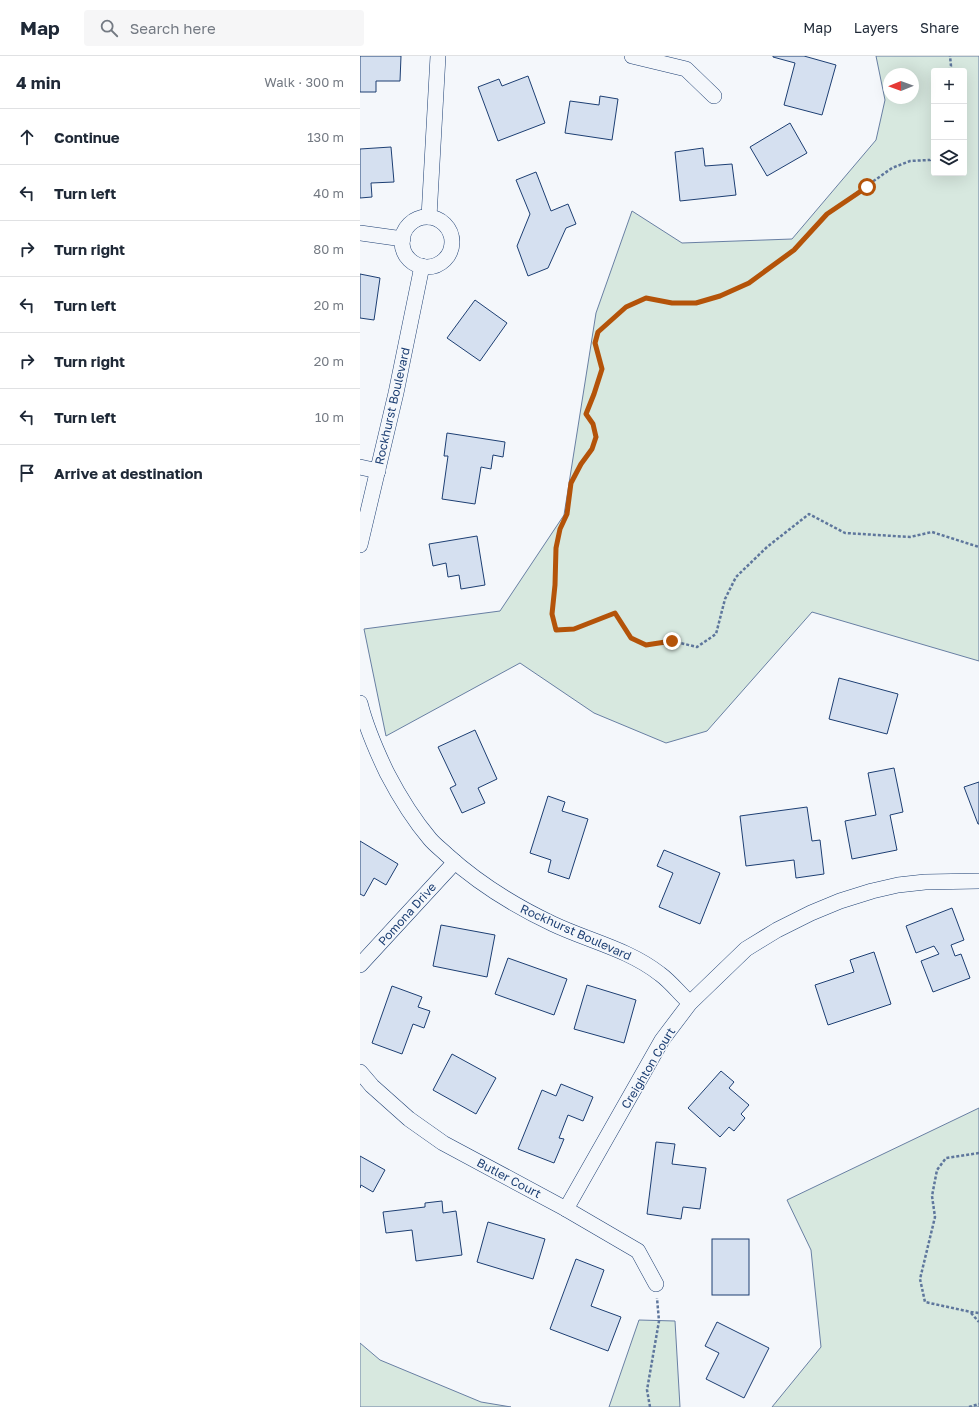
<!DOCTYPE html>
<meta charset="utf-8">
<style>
body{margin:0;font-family:"Golos Text",sans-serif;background:#f6f6f7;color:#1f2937}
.controls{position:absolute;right:12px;top:12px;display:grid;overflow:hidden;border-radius:4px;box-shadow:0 4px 16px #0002}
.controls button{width:36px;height:36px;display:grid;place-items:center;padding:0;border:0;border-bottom:1px solid #e0e1e3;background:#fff;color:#1f2937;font:20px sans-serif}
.compass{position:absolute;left:523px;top:12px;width:36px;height:36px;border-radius:50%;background:#fff;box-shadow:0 4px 16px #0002;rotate:269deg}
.stop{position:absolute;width:12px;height:12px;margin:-9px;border:3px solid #b45309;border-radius:50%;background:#fff}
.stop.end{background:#b45309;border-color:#fff;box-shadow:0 1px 4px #0008}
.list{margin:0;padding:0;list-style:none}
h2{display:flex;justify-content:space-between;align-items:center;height:52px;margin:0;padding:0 16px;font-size:17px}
h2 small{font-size:13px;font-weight:400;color:#747a83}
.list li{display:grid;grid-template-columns:26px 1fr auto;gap:12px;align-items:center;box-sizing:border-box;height:56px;padding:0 16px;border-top:1px solid #e0e1e3}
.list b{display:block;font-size:15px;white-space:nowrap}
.list em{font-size:13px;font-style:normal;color:#747a83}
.icon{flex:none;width:22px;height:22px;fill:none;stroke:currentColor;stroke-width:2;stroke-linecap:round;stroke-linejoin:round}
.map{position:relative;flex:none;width:619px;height:1351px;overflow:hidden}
header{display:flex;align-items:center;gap:24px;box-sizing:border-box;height:56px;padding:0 20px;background:#fff;border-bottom:1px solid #e0e1e3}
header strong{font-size:19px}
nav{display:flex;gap:22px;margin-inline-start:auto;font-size:14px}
.search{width:280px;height:36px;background:#f6f6f7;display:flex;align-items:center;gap:10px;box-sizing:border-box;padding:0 14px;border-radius:4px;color:#747a83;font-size:15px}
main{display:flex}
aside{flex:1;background:#fff}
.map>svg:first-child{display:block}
</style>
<header>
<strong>Map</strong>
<div class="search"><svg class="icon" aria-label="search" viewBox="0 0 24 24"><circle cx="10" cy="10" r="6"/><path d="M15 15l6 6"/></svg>Search here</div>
<nav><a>Map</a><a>Layers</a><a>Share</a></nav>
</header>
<main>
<aside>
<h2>4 min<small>Walk · 300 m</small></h2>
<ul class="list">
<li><svg class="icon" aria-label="ahead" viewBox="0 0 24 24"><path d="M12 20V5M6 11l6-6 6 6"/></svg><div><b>Continue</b></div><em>130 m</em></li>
<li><svg class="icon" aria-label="left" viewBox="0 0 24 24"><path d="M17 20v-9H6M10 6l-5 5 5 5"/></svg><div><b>Turn left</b></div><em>40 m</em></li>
<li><svg class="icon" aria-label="right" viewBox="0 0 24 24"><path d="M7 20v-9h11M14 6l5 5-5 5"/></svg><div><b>Turn right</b></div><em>80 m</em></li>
<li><svg class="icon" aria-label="left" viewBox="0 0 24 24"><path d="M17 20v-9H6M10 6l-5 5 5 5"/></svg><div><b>Turn left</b></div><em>20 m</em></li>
<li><svg class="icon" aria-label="right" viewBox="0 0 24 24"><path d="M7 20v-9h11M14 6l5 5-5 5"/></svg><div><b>Turn right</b></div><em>20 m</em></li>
<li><svg class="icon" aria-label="left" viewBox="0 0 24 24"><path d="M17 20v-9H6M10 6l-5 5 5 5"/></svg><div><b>Turn left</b></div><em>10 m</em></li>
<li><svg class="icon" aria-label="arrive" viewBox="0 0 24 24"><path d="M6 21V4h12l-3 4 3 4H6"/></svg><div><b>Arrive at destination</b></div></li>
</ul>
</aside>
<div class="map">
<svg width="619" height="1351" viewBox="0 0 619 1351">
<rect width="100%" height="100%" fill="#f4f7fb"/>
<g fill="#d7e8df" stroke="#687fa3" fill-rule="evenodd">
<path d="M516 0H619V605L452 556 347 675 306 687 234 657 160 607 26 680 4 573 140 555 204 459 236 257 272 155 322 187 432 183 516 84 525 44ZM574 15H604V117H574ZM529 18H553V42H529Z"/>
<path d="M619 1052V1351H412L461 1291 451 1194 427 1144Z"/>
<path d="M279 1264 315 1265 320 1351H249Z"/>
<path d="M0 1287 20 1304 121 1346 151 1351H0Z"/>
</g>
<g fill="#d5e0f0" stroke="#1d3f73">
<path d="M0 0H41L40 25H16V36H0Z"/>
<path d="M413 0H444L476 9 462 59 424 49 435 7 413 1Z"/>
<path d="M168 20 185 67 138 85 118 31 139 23 142 30Z"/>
<path d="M240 40 258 43 252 84 205 77 210 45 239 49Z"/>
<path d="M430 67 447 97 407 120 390 91Z"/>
<path d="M31 91 34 126 11 127 12 141 0 142V93Z"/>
<path d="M343 92 345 110 372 108 376 139 320 145 315 96Z"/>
<path d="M176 116 191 155 208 148 216 168 206 172 188 212 168 220 157 190 170 158 156 124Z"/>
<path d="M0 218 20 222 14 264 0 262Z"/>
<path d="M115 244 147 267 120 305 87 282Z"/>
<path d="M87 377 145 386 143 401 133 399 131 413 121 411 115 448 82 443 88 400H84Z"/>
<path d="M117 480 125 529 101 533 99 519 88 521 86 507 73 510 69 488Z"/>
<path d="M479 622 538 638 527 678 469 663Z"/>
<path d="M115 674 137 723 118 732 125 747 102 757 90 732 96 729 78 691Z"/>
<path d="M534 712 543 756 530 759 537 794 492 803 485 765 516 759 508 717Z"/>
<path d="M619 726V768H618L604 731Z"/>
<path d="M188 740 205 746 202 755 228 763 209 823 188 816 191 804 170 797Z"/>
<path d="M447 751 452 785 460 784 464 818 436 822 434 804 386 810 380 760Z"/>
<path d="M0 785 38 808 26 829 14 822 4 840 0 838Z"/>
<path d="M304 794 360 817 340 868 299 851 313 817 297 810Z"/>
<path d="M592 852 604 884 591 889 595 900 601 898 610 922 573 936 561 905 579 898 574 890 556 897 546 870Z"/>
<path d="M81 869 135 879 127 921 73 910Z"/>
<path d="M514 896 531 948 468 969 455 929 494 916 490 904Z"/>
<path d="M148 902 207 923 194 959 135 938Z"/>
<path d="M227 929 276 944 264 987 214 973Z"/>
<path d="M32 930 62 941 58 951 70 955 64 972 53 968 42 998 12 987Z"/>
<path d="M92 998 136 1022 116 1058 73 1034Z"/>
<path d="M361 1015 374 1026 369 1032 389 1049 381 1058 385 1062 374 1075 369 1071 360 1081 328 1052Z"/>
<path d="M201 1028 233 1041 223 1065 208 1059 199 1082 204 1083 194 1107 158 1093 182 1034 196 1040Z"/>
<path d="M296 1086 315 1088 312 1108 346 1112 340 1153 323 1151 321 1163 287 1158Z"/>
<path d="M0 1100 25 1114 13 1136 1 1129 0 1132Z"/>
<path d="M82 1145 83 1157 96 1155 102 1199 56 1205 52 1174 26 1177 23 1156 65 1151V1147Z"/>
<path d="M128 1166 185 1183 173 1223 117 1206Z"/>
<rect x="352" y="1183" width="37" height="56"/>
<path d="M216 1203 244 1214 231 1250 261 1261 248 1295 190 1273Z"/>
<path d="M357 1266 409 1292 384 1342 346 1323 359 1297 345 1290Z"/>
</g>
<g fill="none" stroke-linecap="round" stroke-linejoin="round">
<g stroke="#1d3f73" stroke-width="16">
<g id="minor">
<path d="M272 0 326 13 354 40"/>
<path d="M69 161 78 0"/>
<circle cx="67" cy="186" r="25"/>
<path d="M0 177 43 183"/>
<path d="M0 411 18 415"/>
<path d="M0 489 36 337 62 210"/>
<path d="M0 647C6 671 16 694 27 717 39 740 53 763 70 783 75 789 82 794 87 799 119 828 155 850 193 868 229 885 268 893 300 918 311 926 320 938 330 947"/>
<path d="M0 909 95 806"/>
<path d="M0 1016 12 1030 49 1063 83 1087 206 1153 278 1195 296 1228"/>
<path d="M206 1153 302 984 330 947 386 893 417 874 451 857 480 845 512 835 538 829 565 826 619 825"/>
</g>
</g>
<g stroke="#5e769c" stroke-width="2.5" stroke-dasharray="3 2" stroke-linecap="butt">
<path d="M589 15 591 10 590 0"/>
<path d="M574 100 570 104 550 105 532 112 467 158 434 193 389 227 360 240 336 247H312L286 242 266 251 238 276 235 287 242 313 234 338 226 358 233 368 237 381 232 393 221 408 211 427 207 459 200 473 196 492 195 529 192 558 196 574 214 573 255 557 271 582 286 589 312 585 337 591 356 578 365 543 376 521 407 491 449 458 485 477 550 481 572 476 619 491"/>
<path d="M619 1097 586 1102 577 1114 572 1140 575 1161 560 1223 565 1246 611 1256 619 1257"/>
<path d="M611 1257 619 1266"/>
<path d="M290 1351 287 1334 299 1265 297 1242"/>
<path d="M609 1351 619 1348"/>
</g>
<use href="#minor" stroke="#f4f7fb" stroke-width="15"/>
</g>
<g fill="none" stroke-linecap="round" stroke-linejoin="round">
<path stroke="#b45309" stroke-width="5" d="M312 585 286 589 271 582 255 557 214 573 196 574 192 558 195 529 196 492 200 473 207 458 211 427 221 408 232 393 236 381 233 368 226 358 234 338 242 313 235 287 238 276 266 251 286 242 312 247H336L360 240 389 227 434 194 467 158 507 131"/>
</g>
<g text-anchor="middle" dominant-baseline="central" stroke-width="3" stroke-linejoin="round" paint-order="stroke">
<g font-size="12" fill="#1d3f73" stroke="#f4f7fb">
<text transform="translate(32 350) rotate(-77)">Rockhurst Boulevard</text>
<text transform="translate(47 858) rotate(-48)">Pomona Drive</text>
<text transform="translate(216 876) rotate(24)">Rockhurst Boulevard</text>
<text transform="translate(288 1012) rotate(-59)">Creighton Court</text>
<text transform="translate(149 1122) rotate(28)">Butler Court</text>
</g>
</g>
</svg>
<div class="controls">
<button>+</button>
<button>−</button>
<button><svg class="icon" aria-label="layers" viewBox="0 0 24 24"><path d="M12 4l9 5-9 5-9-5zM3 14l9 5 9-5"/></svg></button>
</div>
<svg class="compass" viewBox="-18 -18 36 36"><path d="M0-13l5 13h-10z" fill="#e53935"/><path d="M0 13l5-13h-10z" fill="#747a83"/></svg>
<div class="stop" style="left:507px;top:131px"></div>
<div class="stop end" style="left:312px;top:585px"></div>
</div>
</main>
